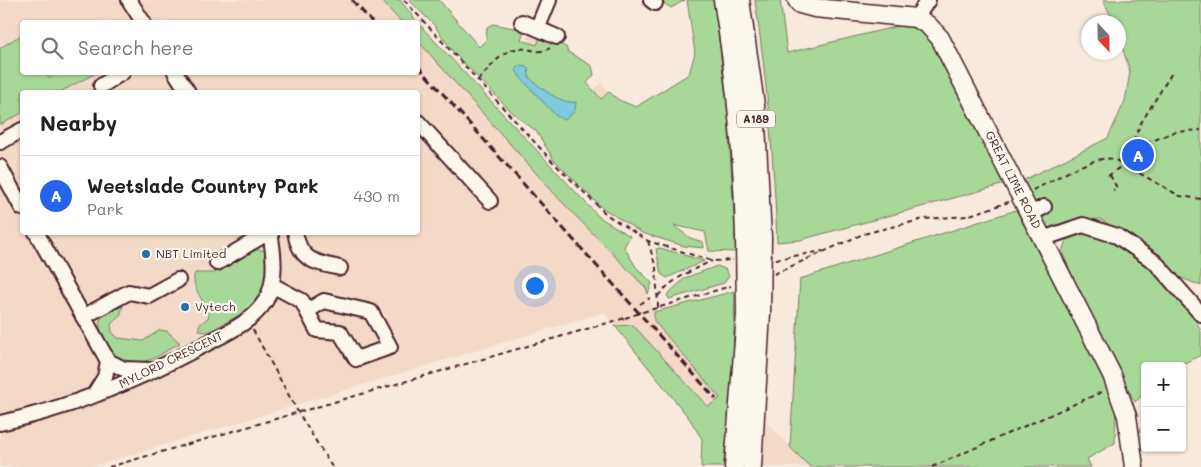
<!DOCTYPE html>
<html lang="en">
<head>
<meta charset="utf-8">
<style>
	:root { --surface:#fff; --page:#f2f2f2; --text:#202124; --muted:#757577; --line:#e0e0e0; --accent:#2563eb }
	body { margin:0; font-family:Mali,sans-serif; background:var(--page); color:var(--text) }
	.controls { position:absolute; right:15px; bottom:15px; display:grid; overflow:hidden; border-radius:5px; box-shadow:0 1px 4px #0004 }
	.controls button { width:45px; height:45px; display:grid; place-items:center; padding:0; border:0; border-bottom:1px solid var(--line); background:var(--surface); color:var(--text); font:25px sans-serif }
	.compass { position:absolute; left:1081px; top:15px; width:45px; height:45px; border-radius:50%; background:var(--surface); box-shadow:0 1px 4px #0004; rotate:158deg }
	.you { position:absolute; left:534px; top:285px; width:18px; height:18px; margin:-12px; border:4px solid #fff; border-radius:50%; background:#1a73e8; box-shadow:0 0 0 8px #1a73e833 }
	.badge { display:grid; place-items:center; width:32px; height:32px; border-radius:50%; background:var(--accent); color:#fff; font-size:16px; font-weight:700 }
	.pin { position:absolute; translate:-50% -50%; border:2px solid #fff; box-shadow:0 1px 5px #0006 }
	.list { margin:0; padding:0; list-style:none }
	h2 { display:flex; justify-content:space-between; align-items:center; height:65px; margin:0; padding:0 20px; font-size:21px }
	h2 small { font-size:16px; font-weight:400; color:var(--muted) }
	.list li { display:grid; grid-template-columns:32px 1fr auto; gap:15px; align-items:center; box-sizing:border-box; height:80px; padding:0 20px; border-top:1px solid var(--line) }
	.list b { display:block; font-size:19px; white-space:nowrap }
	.list p { margin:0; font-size:16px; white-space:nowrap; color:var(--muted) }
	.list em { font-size:16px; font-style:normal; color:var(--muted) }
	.icon { flex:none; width:28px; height:28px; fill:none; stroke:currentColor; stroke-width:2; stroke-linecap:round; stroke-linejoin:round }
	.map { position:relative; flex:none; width:1201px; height:467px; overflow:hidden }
	.search { position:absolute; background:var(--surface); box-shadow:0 1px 4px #0004; left:20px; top:20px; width:400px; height:55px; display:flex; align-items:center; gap:12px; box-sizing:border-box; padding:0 18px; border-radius:5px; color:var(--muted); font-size:19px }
	.panel { position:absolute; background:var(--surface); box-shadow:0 1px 4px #0004; left:20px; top:90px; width:400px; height:145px; border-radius:5px }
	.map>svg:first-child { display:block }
</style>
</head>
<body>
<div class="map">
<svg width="1201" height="467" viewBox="0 0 1201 467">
	<rect width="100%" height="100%" fill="#f7e9dc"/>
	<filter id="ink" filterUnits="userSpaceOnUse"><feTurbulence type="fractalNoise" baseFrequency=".02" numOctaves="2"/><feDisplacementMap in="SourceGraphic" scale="10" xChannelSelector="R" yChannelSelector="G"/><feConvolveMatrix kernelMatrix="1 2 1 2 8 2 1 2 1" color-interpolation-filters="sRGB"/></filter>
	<g filter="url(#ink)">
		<!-- built -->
		<path fill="#f2d9c8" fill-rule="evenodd" d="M0 0H381L401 22H22V72H418V41L561 201 646 288 652 306 810 467H727L702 439 689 418 604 312 90 467H0ZM22 92H418V232H22Z
			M530 31 541 35 538 45 526 42Z
			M601 83 609 92 601 99 593 90Z"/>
		<!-- green -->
		<path fill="#a8d898" stroke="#797c62" d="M381 0H400L417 22H401Z
			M409 0H439L479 47 486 40 487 27 493 24 524 30 521 40 537 45 541 35 566 47 568 52 592 66 594 75 587 83 601 99 609 92 619 100 636 107 689 74 695 53 687 0H714L728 114 736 252 709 251 705 232 673 225 690 238 703 242 704 248 684 246 642 233 601 207 554 160 536 131 515 115 454 53 434 25Z
			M659 0H685L671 8Z
			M755 0H780L787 53 907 24 923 30 932 40 1005 184 800 240 777 242C774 161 767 81 755 0Z
			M1103 0H1201V286L1179 277 1154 253 1100 219 1078 221 1059 228 1048 229 1024 180 1108 138 1125 101 1130 72 1119 37 1118 22H1114Z
			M418 23 599 217 630 236 624 247 636 267 652 283 648 294 646 288 561 201 418 41Z
			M21 35 22 72 45 73 49 78 58 73H96L60 92H22V113L0 125V48Z
			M1016 210 1116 402 1115 443 1087 459 1091 467H810L790 447 800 279Z
			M1078 234C1094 234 1111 238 1126 247 1143 258 1197 313 1201 332 1201 340 1201 348 1201 355L1178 366H1145V393L1135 402 1091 319 1062 252 1066 240Z
			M660 248 704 261 667 278 661 274 656 249Z
			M254 250H266C270 296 259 305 221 325 214 329 207 335 199 330V325L209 317C207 303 189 286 195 273H214Z
			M717 266 725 269 729 276 724 283 669 299 667 295 685 278Z
			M735 291 732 399 723 467H701L702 439 689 418 615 326 633 325 708 407 720 398 654 321V312Z
			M123 306 120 316 111 324 112 332 118 338 143 341 160 330 167 331 180 343C169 348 157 359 145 361 138 363 125 361 119 357 110 352 97 330 100 320 103 313 116 309 123 306Z"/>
		<!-- water -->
		<path fill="#7ecbdd" stroke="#698696" d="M517 66 528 67 529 77C539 87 560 104 576 102L575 111 565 120 556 116 520 77 516 70Z"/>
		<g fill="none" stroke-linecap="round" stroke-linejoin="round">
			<!-- minor casing -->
			<g stroke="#4a1f2b" stroke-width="18">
				<path id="minor" d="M129 0 143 22
					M651 0 655 3
					M916 18 928 0
					M522 22 557 37
					M538 27 549 0
					M175 72 188 92
					M101 86 123 72
					M418 122 490 201
					M0 142 22 130
					M0 167 22 208
					M1030 214 1044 207
					M36 232 108 361 124 369 150 370
					M295 232C300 261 314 262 340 268
					M1042 239 1083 225 1117 236 1155 262 1201 314
					M217 263 269 232
					M272 285 302 301 307 311 324 301 371 312 390 347 356 359 340 332 317 330 307 311
					M83 317 129 292 149 296 178 280
					M93 396 105 377 108 361
					M0 423C72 408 138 380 202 346 224 334 252 323 266 300 277 280 274 254 270 232"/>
			</g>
			<!-- major casing -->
			<g stroke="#4a1f2b" stroke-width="21">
				<path id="major" d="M723 0C736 78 743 157 745 236
					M740 0 755 105 762 238
					M797 0 800 4 815 8 916 18 928 25 940 38 1112 375 1127 416 1134 467
					M734 467 746 315
					M752 467 761 313"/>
			</g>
			<!-- path -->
			<path stroke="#4a1f2b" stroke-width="2" stroke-dasharray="5 4" stroke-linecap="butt" d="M404 0 552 161 607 215 648 241 712 261 733 260
				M478 80C488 70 501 52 515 49 528 46 537 56 550 48
				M1130 150 1174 132 1201 130
				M1110 175 1117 188 1113 190
				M1108 176 1124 164 1141 123 1173 71
				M1033 190C1053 181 1094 154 1114 159L1180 196 1201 199
				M648 241 656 268 658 308
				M776 259 823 251
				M774 274 863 234 924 219 967 216 1009 202
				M658 296C672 279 692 270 712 261
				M640 304 650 298
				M643 312 731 286
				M253 330 298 412 332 467
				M109 467 625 318
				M932 467 1104 391"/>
			<!-- minor -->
			<use href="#minor" stroke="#fbf7ec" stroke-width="14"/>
			<!-- major -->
			<use href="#major" stroke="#fbf7ec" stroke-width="18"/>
			<!-- rail -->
			<path stroke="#4a1f2b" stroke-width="3" stroke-dasharray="8 4" stroke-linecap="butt" d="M352 0 372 22
				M418 66 716 399"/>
			<!-- major-bridge casing -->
			<g stroke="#4a1f2b" stroke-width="21" stroke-linecap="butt">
				<path id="major-bridge" d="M745 236 746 315
					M761 313 762 238"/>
			</g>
			<!-- path-bridge -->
			<path stroke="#4a1f2b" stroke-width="2" stroke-dasharray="5 4" stroke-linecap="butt" d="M625 318 643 312"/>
			<!-- major-bridge -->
			<use href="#major-bridge" stroke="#fbf7ec" stroke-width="18"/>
		</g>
	</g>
	<!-- markers -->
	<g fill="#1f6fb2" stroke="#fbf7ec" stroke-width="2">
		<circle cx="146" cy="254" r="5"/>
		<circle cx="185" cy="307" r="5"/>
	</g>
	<g text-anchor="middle" stroke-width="4.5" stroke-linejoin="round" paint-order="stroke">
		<!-- shield labels -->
		<rect fill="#fbf7ec" stroke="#7f6065" stroke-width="1" x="737" y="110.5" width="38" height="17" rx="4"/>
		<g font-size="11" font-weight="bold" fill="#4a1f2b">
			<text x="756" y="123">A189</text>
		</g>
		<!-- street labels -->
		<g font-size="12" fill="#4a1f2b" stroke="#fbf7ec">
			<text transform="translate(1013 180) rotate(63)" y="4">GREAT LIME ROAD</text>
			<text transform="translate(171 360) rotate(-26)" y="4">MYLORD CRESCENT</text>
		</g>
		<!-- poi labels -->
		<g font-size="12" fill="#4a1f2b" stroke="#fbf7ec" text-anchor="start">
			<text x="156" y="258">NBT Limited</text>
			<text x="195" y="311">Vytech</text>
		</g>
	</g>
</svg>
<div class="controls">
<button>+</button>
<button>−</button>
</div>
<svg class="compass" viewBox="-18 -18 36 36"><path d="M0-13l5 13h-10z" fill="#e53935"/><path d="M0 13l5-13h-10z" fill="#757577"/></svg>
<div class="you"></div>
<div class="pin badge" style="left:1138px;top:155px">A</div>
<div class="search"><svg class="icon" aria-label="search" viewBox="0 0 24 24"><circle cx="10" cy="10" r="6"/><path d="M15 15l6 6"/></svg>Search here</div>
<section class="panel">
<h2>Nearby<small></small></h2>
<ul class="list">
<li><span class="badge">A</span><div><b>Weetslade Country Park</b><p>Park</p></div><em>430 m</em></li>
</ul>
</section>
</div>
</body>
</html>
